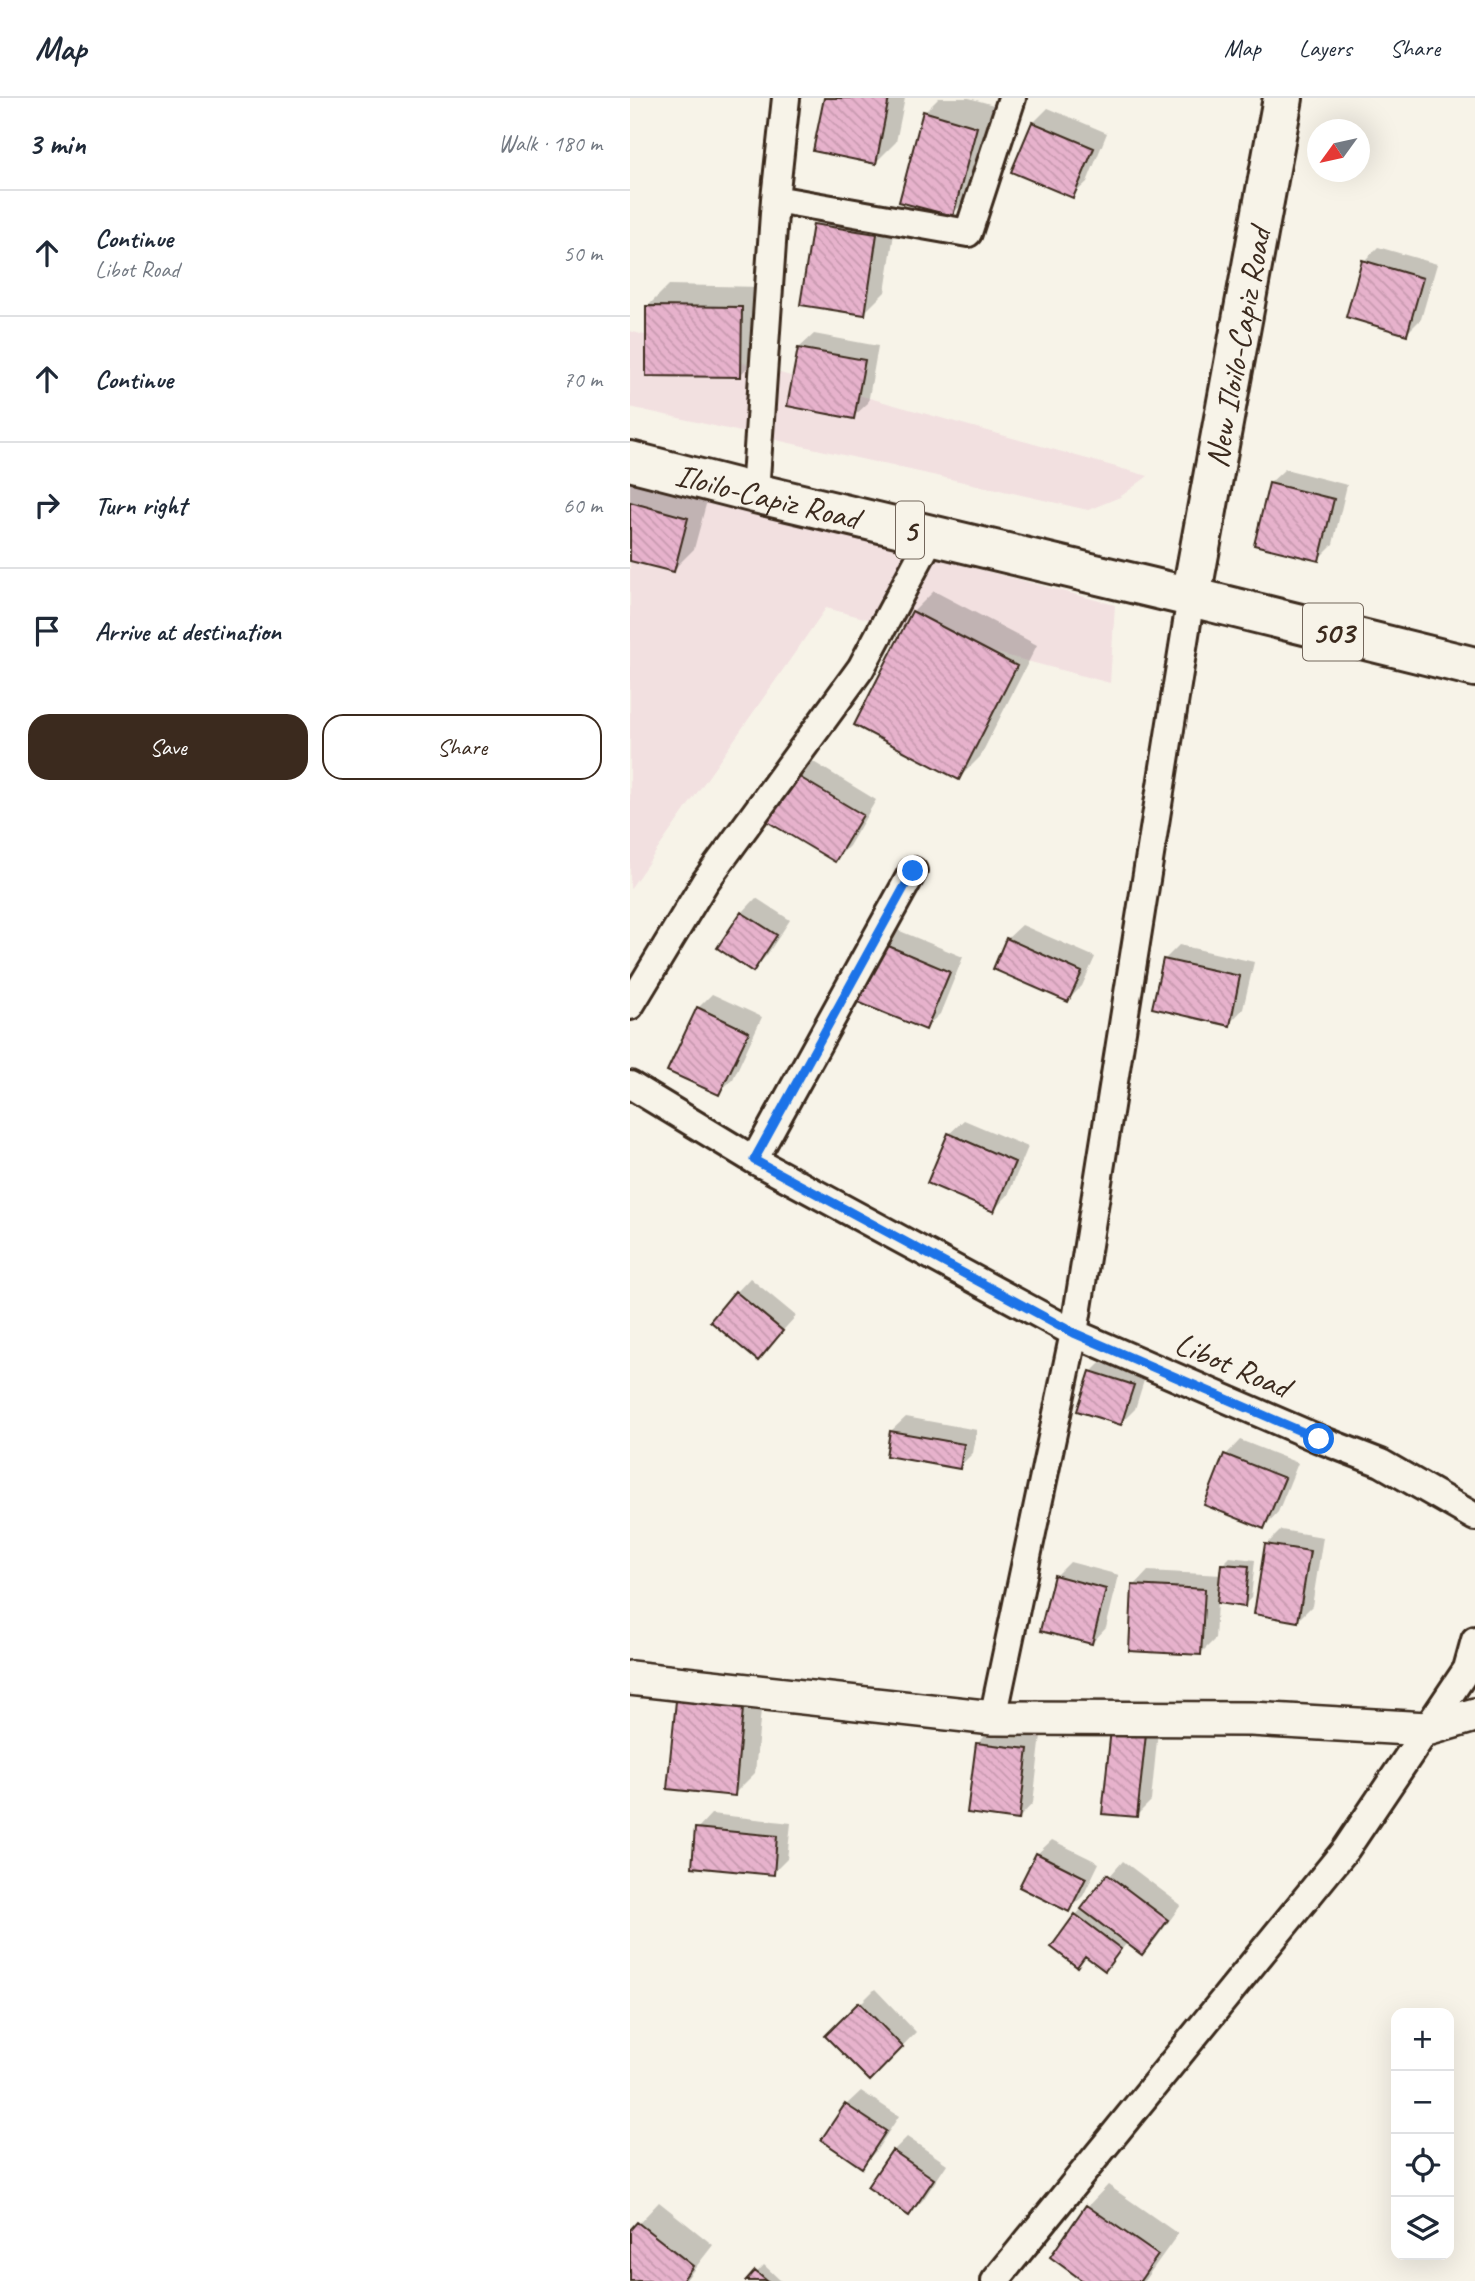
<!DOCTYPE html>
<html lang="en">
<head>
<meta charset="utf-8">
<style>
	:root { --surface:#fff; --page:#f6f6f7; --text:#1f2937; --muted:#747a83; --line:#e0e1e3; --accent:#3b2a1e }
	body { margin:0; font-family:Caveat,sans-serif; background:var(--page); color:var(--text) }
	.controls { position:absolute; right:21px; bottom:21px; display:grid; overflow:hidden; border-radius:14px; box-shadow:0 7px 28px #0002 }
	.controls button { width:63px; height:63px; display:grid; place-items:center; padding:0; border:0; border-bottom:2px solid var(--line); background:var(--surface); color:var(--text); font:35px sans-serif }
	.compass { position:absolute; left:677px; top:21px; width:63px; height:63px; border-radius:50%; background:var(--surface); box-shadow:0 7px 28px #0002; rotate:237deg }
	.stop { position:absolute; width:21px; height:21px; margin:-16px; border:5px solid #1a73e8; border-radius:50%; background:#fff }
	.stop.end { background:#1a73e8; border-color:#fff; box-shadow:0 2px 7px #0008 }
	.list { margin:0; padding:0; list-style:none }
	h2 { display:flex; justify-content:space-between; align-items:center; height:91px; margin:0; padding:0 28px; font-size:30px }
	h2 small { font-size:23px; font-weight:400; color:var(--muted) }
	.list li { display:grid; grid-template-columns:46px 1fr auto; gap:21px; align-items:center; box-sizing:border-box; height:126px; padding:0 28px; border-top:2px solid var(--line) }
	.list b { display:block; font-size:26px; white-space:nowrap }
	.list p { margin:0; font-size:23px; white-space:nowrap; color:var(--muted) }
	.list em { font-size:23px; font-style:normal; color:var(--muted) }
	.actions { display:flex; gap:14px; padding:21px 28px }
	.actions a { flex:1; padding:16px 0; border:2px solid var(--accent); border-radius:21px; text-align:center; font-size:24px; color:var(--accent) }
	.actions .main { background:var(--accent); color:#fff }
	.icon { flex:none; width:38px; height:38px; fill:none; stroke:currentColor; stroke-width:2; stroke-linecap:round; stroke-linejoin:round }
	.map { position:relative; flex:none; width:845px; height:2183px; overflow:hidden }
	header { display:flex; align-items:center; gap:42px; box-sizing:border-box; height:98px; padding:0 35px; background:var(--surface); border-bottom:2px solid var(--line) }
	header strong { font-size:33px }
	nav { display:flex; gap:38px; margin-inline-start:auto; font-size:24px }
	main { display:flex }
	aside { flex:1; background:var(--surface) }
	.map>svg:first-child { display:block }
</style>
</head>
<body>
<header>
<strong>Map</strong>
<nav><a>Map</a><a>Layers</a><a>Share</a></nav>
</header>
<main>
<aside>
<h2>3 min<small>Walk · 180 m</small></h2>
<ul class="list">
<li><svg class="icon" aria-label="ahead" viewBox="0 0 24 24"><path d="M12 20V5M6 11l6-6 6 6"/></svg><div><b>Continue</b><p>Libot Road</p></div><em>50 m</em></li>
<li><svg class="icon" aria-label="ahead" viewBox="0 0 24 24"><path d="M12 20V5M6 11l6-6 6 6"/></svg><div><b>Continue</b></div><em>70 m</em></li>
<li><svg class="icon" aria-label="right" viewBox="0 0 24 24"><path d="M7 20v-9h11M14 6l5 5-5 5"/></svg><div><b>Turn right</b></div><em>60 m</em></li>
<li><svg class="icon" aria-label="arrive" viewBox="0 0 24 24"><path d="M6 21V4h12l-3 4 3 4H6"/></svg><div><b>Arrive at destination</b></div></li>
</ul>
<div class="actions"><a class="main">Save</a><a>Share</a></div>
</aside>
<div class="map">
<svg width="845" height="2183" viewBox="0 0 845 2183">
	<defs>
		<pattern id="building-back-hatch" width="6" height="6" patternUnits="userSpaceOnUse" patternTransform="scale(1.75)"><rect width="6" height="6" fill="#e7b2cc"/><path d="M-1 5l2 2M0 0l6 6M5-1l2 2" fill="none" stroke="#c799af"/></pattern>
	</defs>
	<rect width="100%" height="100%" fill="#f7f3e8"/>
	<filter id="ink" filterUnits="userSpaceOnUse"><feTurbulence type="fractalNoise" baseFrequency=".0143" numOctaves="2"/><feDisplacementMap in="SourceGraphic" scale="14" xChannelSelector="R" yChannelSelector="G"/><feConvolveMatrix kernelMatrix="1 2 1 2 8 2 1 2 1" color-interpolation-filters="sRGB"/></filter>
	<g filter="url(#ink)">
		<!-- built -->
		<path fill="#f2e0e0" d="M0 233 518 378 490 399 458 412 0 309Z
			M0 379 485 507 480 585 196 510 0 791Z"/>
		<!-- shadow -->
		<path fill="#0003" d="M196 0H275L266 44 246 64Z
			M309 0H339L367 8 343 96 322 116 295 14Z
			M418 10 477 35 457 84 442 98 403 25Z
			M205 106 267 116 255 194 234 215 185 127Z
			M748 149 807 166 791 221 777 235 734 163Z
			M39 187 132 189 131 256 110 277 18 208Z
			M184 236 248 248 238 305 223 319 169 250Z
			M655 371 717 387 703 446 688 461 640 385Z
			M0 378 78 399 64 451 43 472 0 461Z
			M304 493 407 547 350 659 329 680 283 514Z
			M177 660 246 702 219 748 205 762 136 720Z
			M126 800 160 822 137 857 123 872 112 815Z
			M392 827 465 859 452 888 438 902 377 841Z
			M265 831 333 859 310 916 295 930 250 845Z
			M549 847 624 864 613 911 599 926 534 862Z
			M82 896 132 919 103 981 88 995 68 910Z
			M334 1022 398 1049 378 1097 364 1112 319 1036Z
			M120 1180 166 1218 128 1260 106 1195Z
			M476 1259 517 1273 505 1311 491 1325 461 1274Z
			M276 1319 347 1332 343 1355 329 1369 261 1333Z
			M610 1342 668 1365 648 1414 634 1429 577 1406 596 1357Z
			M651 1432 693 1439 682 1508 668 1522 637 1446Z
			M600 1459 625 1462 621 1500 614 1507 587 1504 585 1541 571 1555 504 1488 518 1473 592 1477 593 1466Z
			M440 1464 489 1477 476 1530 462 1545 426 1478Z
			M69 1573 134 1580 125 1675 104 1696Z
			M529 1622 521 1703 506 1718 483 1632Z
			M362 1631 411 1637 403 1705 389 1720 347 1646Z
			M81 1716 161 1725 157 1761 143 1775 67 1731Z
			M422 1742 469 1765 453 1798 438 1812 407 1756Z
			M493 1763 551 1807 526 1841 512 1855 498 1844 475 1870 457 1857 447 1867 446 1817Z
			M245 1891 286 1934 240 1981 198 1938Z
			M231 1993 269 2018 246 2053 232 2068 216 2007Z
			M277 2039 317 2066 293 2102 279 2116 263 2053Z
			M478 2087 548 2136 514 2183H456L422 2159 458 2108Z
			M29 2104 83 2147 55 2183H0V2135Z
			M134 2167 151 2183H119Z"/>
		<!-- building -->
		<path fill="url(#building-back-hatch)" stroke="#3b2a1e" stroke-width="2" d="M194 0H259L246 66 183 53Z
			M293 13 347 29 323 118 269 104Z
			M402 24 464 50 443 100 381 74Z
			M183 126 247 136 235 217 170 207Z
			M732 162 793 180 777 237 716 219Z
			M16 208 112 209 111 279 16 278Z
			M168 250 235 262 224 321 157 308Z
			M639 385 704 401 689 463 624 447Z
			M0 404 58 420 44 474 0 463Z
			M282 513 387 568 329 682 224 627Z
			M161 674 233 717 205 764 133 721Z
			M111 814 147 837 123 874 87 850Z
			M376 840 452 874 438 904 363 871Z
			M249 844 320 874 296 932 225 903Z
			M533 861 610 878 600 928 522 910Z
			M67 909 119 934 89 997 37 973Z
			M318 1035 385 1064 364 1114 297 1085Z
			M105 1193 153 1233 128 1263 80 1223Z
			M460 1273 504 1287 491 1327 447 1313Z
			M260 1333 334 1346 330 1371 256 1358Z
			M594 1356 655 1380 634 1431 574 1407Z
			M635 1446 680 1453 668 1524 624 1516Z
			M591 1466 619 1468 615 1509 587 1505Z
			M424 1477 476 1491 462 1546 410 1533Z
			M502 1487 575 1491 571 1557 499 1553Z
			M47 1593 114 1600 105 1698 37 1691Z
			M481 1631 516 1636 507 1719 472 1716Z
			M346 1645 398 1651 389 1722 337 1715Z
			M65 1730 147 1738 144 1777 62 1769Z
			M406 1755 456 1780 439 1814 389 1789Z
			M477 1776 538 1822 512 1857 451 1811Z
			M445 1816 491 1851 475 1873 455 1858 447 1869 421 1849Z
			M229 1904 273 1949 240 1983 195 1938Z
			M215 2006 256 2033 232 2070 191 2042Z
			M262 2052 304 2081 279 2118 237 2089Z
			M456 2107 528 2157 510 2183H453L420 2159Z
			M7 2124 63 2168 52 2183H0V2132Z
			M125 2173 137 2183H116Z"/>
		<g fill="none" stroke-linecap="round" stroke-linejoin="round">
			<!-- minor casing -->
			<g stroke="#3b2a1e" stroke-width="32">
				<path id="minor" d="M145 101 338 135 382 0
					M125 395 145 101 156 0
					M0 908 75 784 231 570 302 437
					M0 987 124 1062 444 1235 689 1341 751 1365 845 1419
					M124 1062 283 773
					M363 1620 444 1235 561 499
					M365 2183 716 1751 837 1571 845 1542"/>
			</g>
			<!-- tertiary casing -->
			<g stroke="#3b2a1e" stroke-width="38">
				<path id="tertiary" d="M0 1580 363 1620 621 1621 797 1631 845 1617"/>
			</g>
			<!-- primary casing -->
			<g stroke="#3b2a1e" stroke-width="44">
				<path id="primary" d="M561 499 845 569"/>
			</g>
			<!-- trunk casing -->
			<g stroke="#3b2a1e" stroke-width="44">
				<g id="trunk">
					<path id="s1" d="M0 363 125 395 561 499 653 0"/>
				</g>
			</g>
			<!-- minor -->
			<use href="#minor" stroke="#f7f3e8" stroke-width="26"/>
			<!-- tertiary -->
			<use href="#tertiary" stroke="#f7f3e8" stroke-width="33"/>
			<!-- primary -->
			<use href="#primary" stroke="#f7f3e8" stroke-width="38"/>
			<!-- trunk -->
			<use href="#trunk" stroke="#f7f3e8" stroke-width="38"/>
		</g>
	</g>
	<g fill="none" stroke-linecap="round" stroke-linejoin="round" filter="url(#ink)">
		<!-- route -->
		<path stroke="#1a73e8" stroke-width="9" d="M283 773 124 1062 444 1235 689 1341"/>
	</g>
	<g text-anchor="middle" stroke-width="7" stroke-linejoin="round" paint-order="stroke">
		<!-- shield labels -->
		<g fill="#f7f3e8" stroke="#73665b" stroke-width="2">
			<rect x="266" y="403.5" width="28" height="57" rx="5"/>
			<rect x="673" y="505.5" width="60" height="57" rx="5"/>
		</g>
		<g font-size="32" font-weight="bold" fill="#3b2a1e">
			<text x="280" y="443">5</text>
			<text x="703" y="545">503</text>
		</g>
		<!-- street labels -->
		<g font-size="33" fill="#3b2a1e" stroke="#f7f3e8">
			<text dy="12" stroke="none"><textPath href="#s1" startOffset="831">New Iloilo-Capiz Road</textPath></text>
			<text dy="12" stroke="none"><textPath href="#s1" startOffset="142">Iloilo-Capiz Road</textPath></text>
			<text transform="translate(603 1266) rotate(23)" y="12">Libot Road</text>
		</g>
	</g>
</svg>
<div class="controls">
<button>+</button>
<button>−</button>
<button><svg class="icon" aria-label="locate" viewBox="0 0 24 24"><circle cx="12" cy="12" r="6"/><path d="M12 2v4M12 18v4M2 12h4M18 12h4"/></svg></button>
<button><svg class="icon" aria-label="layers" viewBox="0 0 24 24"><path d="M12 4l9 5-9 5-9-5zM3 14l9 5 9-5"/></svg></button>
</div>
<svg class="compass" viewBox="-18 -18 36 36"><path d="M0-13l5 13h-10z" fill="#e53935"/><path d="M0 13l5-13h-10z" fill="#747a83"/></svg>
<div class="stop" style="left:689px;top:1341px"></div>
<div class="stop end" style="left:283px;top:773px"></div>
</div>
</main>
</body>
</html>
